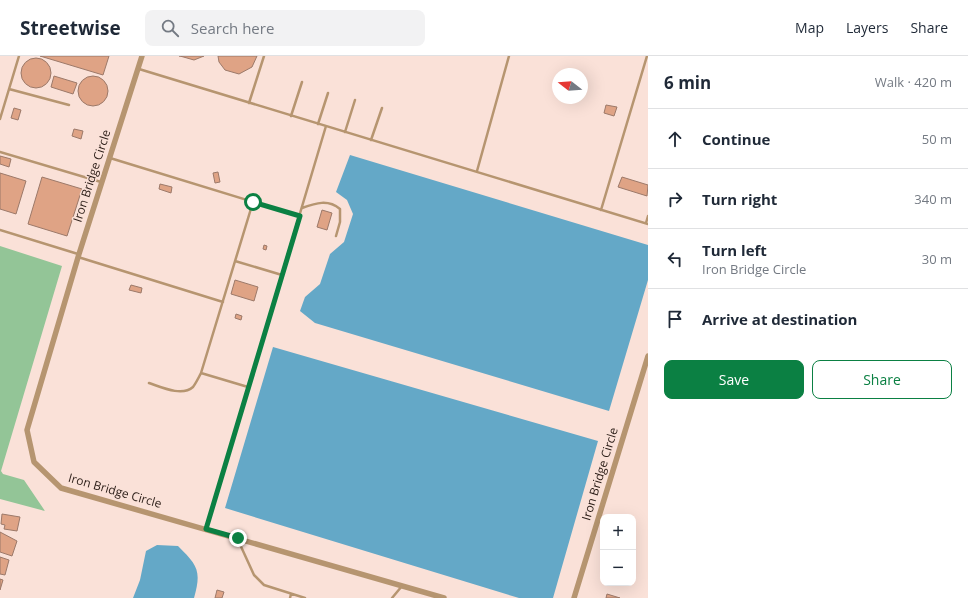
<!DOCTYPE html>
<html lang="en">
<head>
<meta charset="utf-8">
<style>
	:root { --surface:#fff; --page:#f2f2f3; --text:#1f2937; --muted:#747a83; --line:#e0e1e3; --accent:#0b8043 }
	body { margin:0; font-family:"Open Sans",sans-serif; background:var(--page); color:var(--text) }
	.controls { position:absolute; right:12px; bottom:12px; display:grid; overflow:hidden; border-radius:8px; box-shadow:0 4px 16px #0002 }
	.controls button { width:36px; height:36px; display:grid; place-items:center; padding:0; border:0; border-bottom:1px solid var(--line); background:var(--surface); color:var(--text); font:20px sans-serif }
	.compass { position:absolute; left:552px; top:12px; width:36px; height:36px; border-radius:50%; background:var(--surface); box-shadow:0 4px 16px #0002; rotate:287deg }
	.stop { position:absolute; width:12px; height:12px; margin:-9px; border:3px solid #0b8043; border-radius:50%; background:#fff }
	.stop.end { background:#0b8043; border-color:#fff; box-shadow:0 1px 4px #0008 }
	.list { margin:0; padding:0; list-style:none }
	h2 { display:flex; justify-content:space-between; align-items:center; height:52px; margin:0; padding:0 16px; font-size:17px }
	h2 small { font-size:13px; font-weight:400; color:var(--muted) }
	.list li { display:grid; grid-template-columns:26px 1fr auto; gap:12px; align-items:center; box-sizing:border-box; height:60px; padding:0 16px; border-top:1px solid var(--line) }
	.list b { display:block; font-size:15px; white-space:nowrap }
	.list p { margin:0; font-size:13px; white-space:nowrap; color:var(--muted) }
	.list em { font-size:13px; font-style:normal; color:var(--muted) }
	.actions { display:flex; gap:8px; padding:12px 16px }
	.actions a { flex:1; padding:9px 0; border:1px solid var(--accent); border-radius:8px; text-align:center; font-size:14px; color:var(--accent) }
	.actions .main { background:var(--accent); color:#fff }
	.icon { flex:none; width:22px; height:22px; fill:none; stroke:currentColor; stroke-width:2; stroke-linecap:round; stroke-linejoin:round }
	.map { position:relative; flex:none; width:648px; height:542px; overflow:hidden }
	header { display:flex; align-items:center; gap:24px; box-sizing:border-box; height:56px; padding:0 20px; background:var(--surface); border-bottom:1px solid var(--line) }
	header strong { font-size:19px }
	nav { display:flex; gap:22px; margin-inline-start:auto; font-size:14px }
	.search { width:280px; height:36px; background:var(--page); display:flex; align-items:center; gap:10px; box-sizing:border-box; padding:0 14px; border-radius:8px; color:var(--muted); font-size:15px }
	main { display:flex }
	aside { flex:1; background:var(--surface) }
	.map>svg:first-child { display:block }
</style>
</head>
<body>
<header>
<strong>Streetwise</strong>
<div class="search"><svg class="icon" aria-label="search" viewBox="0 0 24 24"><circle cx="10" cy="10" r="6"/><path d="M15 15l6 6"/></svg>Search here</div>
<nav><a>Map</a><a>Layers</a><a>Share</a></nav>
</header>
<main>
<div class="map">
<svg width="648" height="542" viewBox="0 0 648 542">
	<rect width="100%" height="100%" fill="#fae1d8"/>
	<!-- forest -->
	<path fill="#93c597" d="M0 190 62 210 1 415 3 418 24 424 45 455 0 443Z"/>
	<!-- water -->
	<path fill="#64a8c7" d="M350 99 648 189V224L609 355 315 267 300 255 305 241 320 228 330 198 344 186 353 158 347 144 336 136Z
		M273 291 598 385 553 542H519L225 452Z
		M157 489 178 490C197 509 202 514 194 542H133L140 524 146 495Z"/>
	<!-- building -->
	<path fill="#dfa385" stroke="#9c7969" d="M40 0H109L103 19Z
		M180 0H179H204L194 4Z
		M218 0H257L252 11 239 18 225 14 219 6Z
		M21 17a15 15 0 1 1 30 0a15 15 0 1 1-30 0Z
		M54 20 77 27 73 38 51 31Z
		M78 35a15 15 0 1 1 30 0a15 15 0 1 1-30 0Z
		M606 49 617 51 614 60 604 57Z
		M14 52 21 54 18 64 11 62Z
		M74 73 83 75 81 83 72 80Z
		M0 100 11 103 9 111 0 108Z
		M218 116 220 126 215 127 213 117Z
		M0 117 26 125 16 158 0 153Z
		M42 121 82 133 67 180 28 168Z
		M622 121 648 129 647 140 618 131Z
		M160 128 172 131 171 137 159 133Z
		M322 154 332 157 327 174 317 171Z
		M264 189 267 190 266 194 263 193Z
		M235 224 258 231 254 245 231 238Z
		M131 229 142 232 141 237 129 234Z
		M236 258 242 260 241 264 235 262Z
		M2 458 20 461 17 475 4 473 5 469 1 468Z
		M0 476 17 485 12 500 0 496Z
		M0 501 9 504 5 519 0 518Z
		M0 523 3 524 0 534Z
		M217 534 224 536 222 542H215Z
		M607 538 620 542H606Z"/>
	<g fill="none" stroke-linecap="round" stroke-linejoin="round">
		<!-- service -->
		<path stroke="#b69570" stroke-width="2.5" d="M139 13 648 168
			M9 33 69 49
			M249 47 264 0
			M291 60 302 26
			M0 63 19 0
			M318 68 328 37
			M345 76 355 44
			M371 84 382 52
			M0 96 101 126
			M110 102 299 160
			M477 115 509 0
			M302 152C316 147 328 143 340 153V166L336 180
			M601 154 647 0
			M646 167 648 160
			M0 174 78 198
			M78 201 223 246
			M235 205 282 219
			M201 317 248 331
			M149 327C161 331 182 341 193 331 196 327 199 321 201 317L253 146
			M206 473 326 70
			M238 484 254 519 264 529 305 542
			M290 542 291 538
			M392 542 402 530"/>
		<!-- minor -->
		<path stroke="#b69570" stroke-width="5.5" d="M142 0 79 198 27 374 34 406 61 432 444 542
			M574 542 648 300"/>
	</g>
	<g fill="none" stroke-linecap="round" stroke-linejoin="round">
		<!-- route -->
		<path stroke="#0b8043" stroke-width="5" d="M238 482 206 473 300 160 253 146"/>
	</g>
	<g text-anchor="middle" stroke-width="3" stroke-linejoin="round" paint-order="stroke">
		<!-- street labels -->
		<g font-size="12" fill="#2b1d17" stroke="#fae1d8">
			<text transform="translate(92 120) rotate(-72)" y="4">Iron Bridge Circle</text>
			<text transform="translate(600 418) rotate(-73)" y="4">Iron Bridge Circle</text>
			<text transform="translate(115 435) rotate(16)" y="4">Iron Bridge Circle</text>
		</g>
	</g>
</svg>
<div class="controls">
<button>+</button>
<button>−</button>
</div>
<svg class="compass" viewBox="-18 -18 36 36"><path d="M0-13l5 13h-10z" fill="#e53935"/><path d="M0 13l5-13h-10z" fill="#747a83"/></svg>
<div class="stop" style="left:253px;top:146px"></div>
<div class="stop end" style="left:238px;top:482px"></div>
</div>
<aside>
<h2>6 min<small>Walk · 420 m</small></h2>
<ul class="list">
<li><svg class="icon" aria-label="ahead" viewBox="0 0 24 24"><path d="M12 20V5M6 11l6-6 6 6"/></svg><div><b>Continue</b></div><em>50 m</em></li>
<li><svg class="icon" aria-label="right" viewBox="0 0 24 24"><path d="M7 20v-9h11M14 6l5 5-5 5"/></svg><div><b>Turn right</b></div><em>340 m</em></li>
<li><svg class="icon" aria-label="left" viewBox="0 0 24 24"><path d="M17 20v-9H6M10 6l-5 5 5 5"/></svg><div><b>Turn left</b><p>Iron Bridge Circle</p></div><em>30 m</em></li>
<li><svg class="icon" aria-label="arrive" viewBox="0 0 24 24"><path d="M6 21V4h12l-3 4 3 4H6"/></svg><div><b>Arrive at destination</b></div></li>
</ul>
<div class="actions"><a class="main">Save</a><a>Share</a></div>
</aside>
</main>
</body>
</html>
